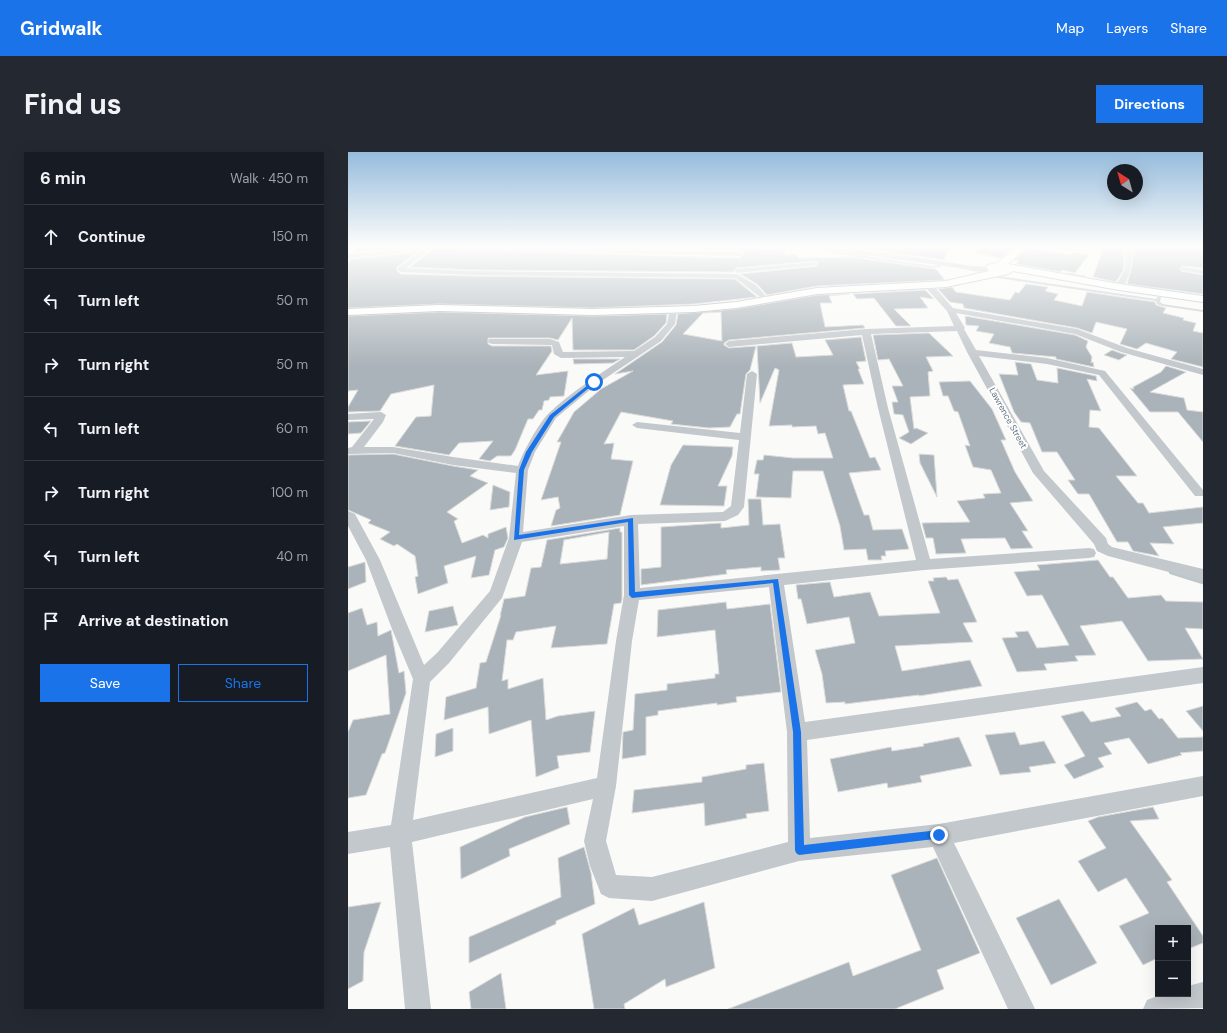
<!DOCTYPE html>
<html lang="en">
<head>
<meta charset="utf-8">
<style>
	:root { --surface:#171b24; --page:#242831; --text:#f1f3f6; --muted:#9ea1a6; --line:#363941; --accent:#1a73e8 }
	body { margin:0; font-family:"DM Sans",sans-serif; background:var(--page); color:var(--text) }
	.controls { position:absolute; right:12px; bottom:12px; display:grid; overflow:hidden; border-radius:0px; box-shadow:0 4px 16px #0002 }
	.controls button { width:36px; height:36px; display:grid; place-items:center; padding:0; border:0; border-bottom:1px solid var(--line); background:var(--surface); color:var(--text); font:20px sans-serif }
	.compass { position:absolute; left:759px; top:12px; width:36px; height:36px; border-radius:50%; background:var(--surface); box-shadow:0 4px 16px #0002; rotate:323deg }
	.stop { position:absolute; width:12px; height:12px; margin:-9px; border:3px solid #1a73e8; border-radius:50%; background:#fff }
	.stop.end { background:#1a73e8; border-color:#fff; box-shadow:0 1px 4px #0008 }
	.list { margin:0; padding:0; list-style:none }
	h2 { display:flex; justify-content:space-between; align-items:center; height:52px; margin:0; padding:0 16px; font-size:17px }
	h2 small { font-size:13px; font-weight:400; color:var(--muted) }
	.list li { display:grid; grid-template-columns:26px 1fr auto; gap:12px; align-items:center; box-sizing:border-box; height:64px; padding:0 16px; border-top:1px solid var(--line) }
	.list b { display:block; font-size:15px; white-space:nowrap }
	.list em { font-size:13px; font-style:normal; color:var(--muted) }
	.actions { display:flex; gap:8px; padding:12px 16px }
	.actions a { flex:1; padding:9px 0; border:1px solid var(--accent); border-radius:0px; text-align:center; font-size:14px; color:var(--accent) }
	.actions .main { background:var(--accent); color:#fff }
	.icon { flex:none; width:22px; height:22px; fill:none; stroke:currentColor; stroke-width:2; stroke-linecap:round; stroke-linejoin:round }
	.map { position:relative; flex:none; width:855px; height:857px; overflow:hidden; border-radius:0px }
	header { display:flex; align-items:center; gap:24px; box-sizing:border-box; height:56px; padding:0 20px; background:var(--accent); color:#fff }
	header strong { font-size:19px }
	nav { display:flex; gap:22px; margin-inline-start:auto; font-size:14px }
	.intro { display:flex; align-items:center; justify-content:space-between; box-sizing:border-box; height:96px; padding:0 24px }
	h1 { margin:0; font-size:28px }
	.button { padding:10px 18px; border-radius:0px; background:var(--accent); color:#fff; font-size:14px; font-weight:700 }
	main { display:flex; gap:24px; padding:0 24px }
	aside { flex:1; background:var(--surface); border-radius:0px; box-shadow:0 4px 16px #0002 }
	.map>svg:first-child { display:block }
</style>
</head>
<body>
<header>
<strong>Gridwalk</strong>
<nav><a>Map</a><a>Layers</a><a>Share</a></nav>
</header>
<div class="intro"><h1>Find us</h1><a class="button">Directions</a></div>
<main>
<aside>
<h2>6 min<small>Walk · 450 m</small></h2>
<ul class="list">
<li><svg class="icon" aria-label="ahead" viewBox="0 0 24 24"><path d="M12 20V5M6 11l6-6 6 6"/></svg><div><b>Continue</b></div><em>150 m</em></li>
<li><svg class="icon" aria-label="left" viewBox="0 0 24 24"><path d="M17 20v-9H6M10 6l-5 5 5 5"/></svg><div><b>Turn left</b></div><em>50 m</em></li>
<li><svg class="icon" aria-label="right" viewBox="0 0 24 24"><path d="M7 20v-9h11M14 6l5 5-5 5"/></svg><div><b>Turn right</b></div><em>50 m</em></li>
<li><svg class="icon" aria-label="left" viewBox="0 0 24 24"><path d="M17 20v-9H6M10 6l-5 5 5 5"/></svg><div><b>Turn left</b></div><em>60 m</em></li>
<li><svg class="icon" aria-label="right" viewBox="0 0 24 24"><path d="M7 20v-9h11M14 6l5 5-5 5"/></svg><div><b>Turn right</b></div><em>100 m</em></li>
<li><svg class="icon" aria-label="left" viewBox="0 0 24 24"><path d="M17 20v-9H6M10 6l-5 5 5 5"/></svg><div><b>Turn left</b></div><em>40 m</em></li>
<li><svg class="icon" aria-label="arrive" viewBox="0 0 24 24"><path d="M6 21V4h12l-3 4 3 4H6"/></svg><div><b>Arrive at destination</b></div></li>
</ul>
<div class="actions"><a class="main">Save</a><a>Share</a></div>
</aside>
<div class="map">
<svg width="855" height="857" viewBox="0 0 855 857">
	<rect width="100%" height="100%" fill="#fafaf8"/>
	<g fill="none" stroke-linecap="round" stroke-linejoin="round">
		<!-- stream -->
		<path stroke="#bbc7cb" stroke-width="4.5" d="M823 420 855 430"/>
	</g>
	<!-- building -->
	<path fill="#aab3b9" stroke="#dcdcda" fill-rule="evenodd" d="M10 95H51L75 96 49 115V119L53 122 125 124 387 127 409 145 346 152 245 156 91 152 0 156V111L2 107 65 101 66 100V97L63 96 7 100Z
		M258 95H408L414 96V97L437 98V103L448 102 451 106 502 105 588 117 597 128 469 134 419 143 409 132 392 122 469 114 470 110 467 109 389 116 385 119V120L125 118 62 115 86 96 112 97 115 98 392 106 396 102 392 98Z
		M512 95H601L596 108 511 96Z
		M628 95H667L653 106 627 101Z
		M756 95H776V117L768 130 745 125Z
		M786 95H855V116L835 114 832 116 833 119 855 123V142L779 132 783 118Z
		M680 96 723 103 725 100 741 103 727 121 714 118 713 120 668 112 671 109 666 108Z
		M678 132 700 135 697 139 710 142 706 148 734 154 739 140 807 150 808 153 818 156 815 161 836 166 835 168 848 171 845 179 855 181V215L823 207 829 200 798 191 789 197 772 192 779 177 748 170 744 181 729 176 616 156 615 152 602 150 590 137 604 135 608 140 662 148 667 140 671 141Z
		M577 138 586 147 572 145 580 156 546 157 563 174H548L526 146 509 147 505 142Z
		M501 142 481 144 484 151H472L477 175 515 173 517 176 381 188 376 191V193L381 196 408 194 402 218 398 222 392 262H389L382 275 361 276 323 272 325 269 273 260 256 292 266 291 263 307 285 309 272 363 203 374 208 358 212 356 210 345 193 348 213 290H209L226 260 253 237 285 219 267 222 314 190 328 173 330 162 388 157 469 143ZM373 160 374 189 335 182 355 161Z
		M91 160 245 164 319 162 318 171 306 184 286 198H225L224 166 210 188 202 186H140V192L144 194H203L204 199 188 223 220 219 216 244 202 245 201 248 196 249 194 258H191L185 267H180L167 298 163 304H149L142 309 131 307 145 289 111 291 101 303 47 294 68 265 83 264 86 233 43 242 32 259 0 260V255L10 238 0 239V164Z
		M617 164 727 183 740 189 738 195 744 205 743 211 745 210 746 215 708 207V205L664 201 662 195 641 191 646 182 628 179 631 174 618 173Z
		M581 181 605 204 578 205 585 219 580 220 582 244 562 245 566 277 568 276 580 281 563 292 551 286 561 280 555 263 546 262 544 250H550L544 234H555L541 207 530 208 525 183Z
		M513 185 518 209 508 210 512 217H510L516 232 495 233 501 259H503L522 306 527 305 533 318 501 321 516 363H521L525 378 554 377 561 397 537 399 538 404H533L534 408H520L518 397 496 398 492 374 475 319H445L443 346 408 345 411 322H406L409 308H415L416 303 445 306H485L477 281 470 282 468 274 444 275V273L421 274 431 218 427 216 412 251 409 194 444 191 448 205 485 203 477 188Z
		M764 198 772 201 779 203 771 208 756 203Z
		M225 207H272L265 211 226 212Z
		M667 210 683 212 689 228 710 231 709 216 748 224 749 229 739 227 753 259 742 258 741 275 751 276 789 324H768L790 351H795L801 361 855 355V371L815 375 826 392 802 391 811 404 785 399 780 390H769L741 342H730L720 328H727L709 300H694L682 271 673 270 666 260 651 222 670 223Z
		M818 214 838 220 802 240 836 246 839 258 855 260V290L830 260H802L782 236 786 237 785 235 813 220Z
		M622 229 644 257 658 288H653L667 320 685 349 662 351 680 379H674L685 396 663 397 657 386 613 387 618 401 588 402 585 386H578L574 371 622 370 609 349 637 346 635 342 653 341 643 318 625 315 617 293 622 294 610 260 606 259 600 244H595L591 230Z
		M0 269V270L23 269 13 281 0 282Z
		M335 293 385 295 384 304 370 334H379L376 354 312 353 323 313Z
		M45 302 105 314 130 318 122 324 140 331 99 360 110 367 106 369 114 391 135 383 140 386V382L158 375 160 386 156 395 147 398 141 423 123 426 128 404 96 414 100 431 70 442 67 425 70 424 67 404 49 392 46 394 32 387 42 380 20 371 23 368 0 358V303Z
		M571 302 586 303 589 345 572 311Z
		M145 333 162 340 161 355 142 358Z
		M400 347H413L415 373 432 372 437 406H430L432 418 413 419V415L378 418 379 422 293 433V417L313 415V375L373 371V376L401 373Z
		M272 376V380H274V447L273 451 266 452 259 492 203 496 208 474 168 480 165 488H159L154 529 160 527V537L195 526 198 568 210 564 247 559 242 600 209 604 211 616 188 625 183 568 141 582 140 555 96 568 98 545 128 536 132 511 138 510 153 463 152 464 156 447 177 444 183 416 193 415 199 388ZM261 380 259 407 212 412 216 388Z
		M750 408 762 425H765L780 446 813 443 818 449 855 450V477L837 476 855 507 800 509 774 469 732 474 748 503 727 504 730 509 696 512 699 518 669 520 654 486 670 485 667 480 680 479 689 496 721 493 694 443 679 444 666 420 692 418 689 413Z
		M17 410 18 430 0 437V415Z
		M598 425 600 428 610 427 629 470 615 471 625 490 547 494 554 519 622 508 634 534 571 544V543L497 552V550L478 551 474 522 467 498 507 491 501 465 459 472 453 447H450L448 433 482 430 486 445 522 440 531 464 592 461 580 429H586L585 426Z
		M378 450 379 457 422 452 433 540 388 545 389 550 369 553V551L310 559V563L298 565V603L274 607 275 580 285 578 287 542 319 538V532L367 526V522H371L367 478 309 485 310 458Z
		M105 454 110 473 77 480 81 459Z
		M14 456 19 473 29 470 30 484 43 478 51 521 56 519 58 541 37 601 34 602 18 643 0 646V580L5 568 42 562 38 503 0 519V461Z
		M789 550 797 559 803 557 811 567 814 566 830 586 855 585V599L832 601 834 603 800 612 781 586 756 591 764 602 750 606 756 615 726 627 716 613 737 604 713 564 735 559 743 570 773 564 767 556Z
		M855 554V579L838 559Z
		M105 576V599L87 605 88 582Z
		M667 580 672 593 696 589 708 611 681 615 683 620 652 623 637 583Z
		M611 585 624 614 572 624 574 630 540 636 539 631 490 640 482 607 543 595 544 599 576 594 575 592Z
		M416 611 421 659 398 662 399 666 357 674 356 651 284 661 286 638 354 630V625L398 617V613Z
		M219 655 222 672 161 697 162 704 113 727 112 695 177 665Z
		M805 655 811 667 782 669 824 728 819 730 855 784V791L840 797V776H810V806L795 813 771 774 801 761 778 726 750 740 730 709 758 696 740 669 750 665Z
		M236 695 243 721 247 752 208 769V772L121 811V785L213 745 210 706Z
		M589 706 632 801 589 818 596 837 547 857H380L501 810 505 824 573 798 543 723Z
		M711 747 749 811 703 833 668 766Z
		M33 750 16 800 15 829 0 837V755Z
		M356 750 367 816 318 835 317 827 276 852 277 857H246L234 782 286 756 291 773Z
		M153 821 158 857H123L121 840Z"/>
	<g fill="none" stroke-linecap="round" stroke-linejoin="round">
		<!-- secondary casing -->
		<g stroke="#b3babf" stroke-width="2">
			<path id="secondary" d="M670 95H679L660 112 771 132 855 144V150L771 138 665 119 660 122 598 135 469 142 388 156 346 160 245 163 91 159 0 163V157L91 153 245 157 346 154 388 150 469 136 598 129 641 119 638 115 640 113 649 111Z"/>
		</g>
		<!-- lane -->
		<path fill="#c3c8cc" fill-rule="evenodd" d="M699 95H712L742 99 740 100Z
			M481 96 490 100 585 114 590 113 593 110 596 111 592 115 585 116 489 102 480 98Z
			M714 121H721L738 124 740 129 737 130 735 126 716 123 712 129H710Z
			M637 122 808 147 811 143 813 144 812 150 815 152 855 158V160L814 154 809 152 808 149 636 124Z"/>
		<!-- street -->
		<path fill="#c3c8cc" fill-rule="evenodd" d="M78 95H85L58 116 125 119 389 122 408 133 418 144 414 146C409 144 394 130 387 126L125 123 53 120 50 118V116Z
			M112 95H194L392 100 395 102 392 104 115 97Z
			M459 95C514 95 569 106 624 114 631 115 642 113 647 117 639 123 621 118 611 116 562 109 512 102 462 97Z
			M778 95H784C784 106 783 132 771 137L767 135 777 117Z
			M63 97 65 98V100L0 106V102Z
			M467 110 469 111V113L389 121 386 119 389 117Z
			M835 115 855 118V122L833 118V116Z
			M577 131H583L605 156 729 177 779 196 855 217V223L773 200 727 182 608 161 617 176 616 177 628 198 699 206 757 219 855 338V344H847L751 223 699 212 631 204 696 319 758 386 760 392 764 395 855 417V429L760 404 749 399 746 392 685 321 619 200 609 179 523 182 540 256 582 407 741 396 746 397 748 401 746 405 741 406 576 418 436 433 457 570 855 515V531L459 588 462 686 591 672 855 624V644L606 691 687 857H660L585 695 451 709 304 749 261 746 253 742 242 714 236 689 245 647 64 690 83 857H57L42 695 0 702V680L43 673 65 527 44 477 18 408 0 374V359L7 362 32 408 76 513 89 501 142 439 161 386 168 321 105 313 45 301 0 302V296L4 295 26 267 0 268V262L33 260 38 263 35 270 16 295H45L105 305 170 314C175 300 190 272 201 261 223 240 252 222 277 205L213 206 206 202 204 193H201L144 192 141 191 140 189 141 187H202L211 190 215 200 286 199 307 185 319 172 322 156H328L329 158 327 172 313 189 249 232 208 266 187 300 180 318 175 380 283 363 375 360 383 354 391 288 289 276 284 273 289 270 392 281 399 222 404 219 409 222 396 355 390 363 377 369 290 372 292 436 568 408 530 256 514 183 381 195 377 192 381 189 518 177 606 174 599 159 577 135ZM276 374V443L268 489 249 626 65 668 82 530 101 511 154 446 174 390ZM421 435 439 580 440 690 304 725 268 723 258 689 268 634 284 489 291 448Z
			M855 830V856L795 857 799 848 814 842H840V834Z"/>
		<!-- secondary -->
		<use href="#secondary" fill="#fff" fill-rule="evenodd"/>
	</g>
	<!-- sky -->
	<linearGradient id="sky" x2="0" y2="1"><stop stop-color="#96bcdc"/><stop offset="0.44" stop-color="#fdfdfc"/><stop offset="1" stop-color="#fdfdfc" stop-opacity="0"/></linearGradient>
	<rect width="855" height="215" fill="url(#sky)"/>
	<!-- route -->
	<path fill="#1a73e8" d="M245 229 248 230 206 265 184 300 176 318 171 383 285 366 287 440 430 427 453 580 456 693 591 678 595 680 596 683 595 686 451 703 448 701 447 698 445 580 425 431 284 446 281 443 280 370 166 388 171 318 178 300 202 263Z"/>
	<g text-anchor="middle" stroke-width="4" stroke-linejoin="round" paint-order="stroke">
		<!-- far-street labels -->
		<g font-size="9" fill="#657683" stroke="#fff">
			<text transform="translate(660 266) rotate(61)" y="3">Lawrence Street</text>
		</g>
	</g>
</svg>
<div class="controls">
<button>+</button>
<button>−</button>
</div>
<svg class="compass" viewBox="-18 -18 36 36"><path d="M0-13l5 13h-10z" fill="#e53935"/><path d="M0 13l5-13h-10z" fill="#9ea1a6"/></svg>
<div class="stop" style="left:246px;top:230px"></div>
<div class="stop end" style="left:591px;top:683px"></div>
</div>
</main>
</body>
</html>
